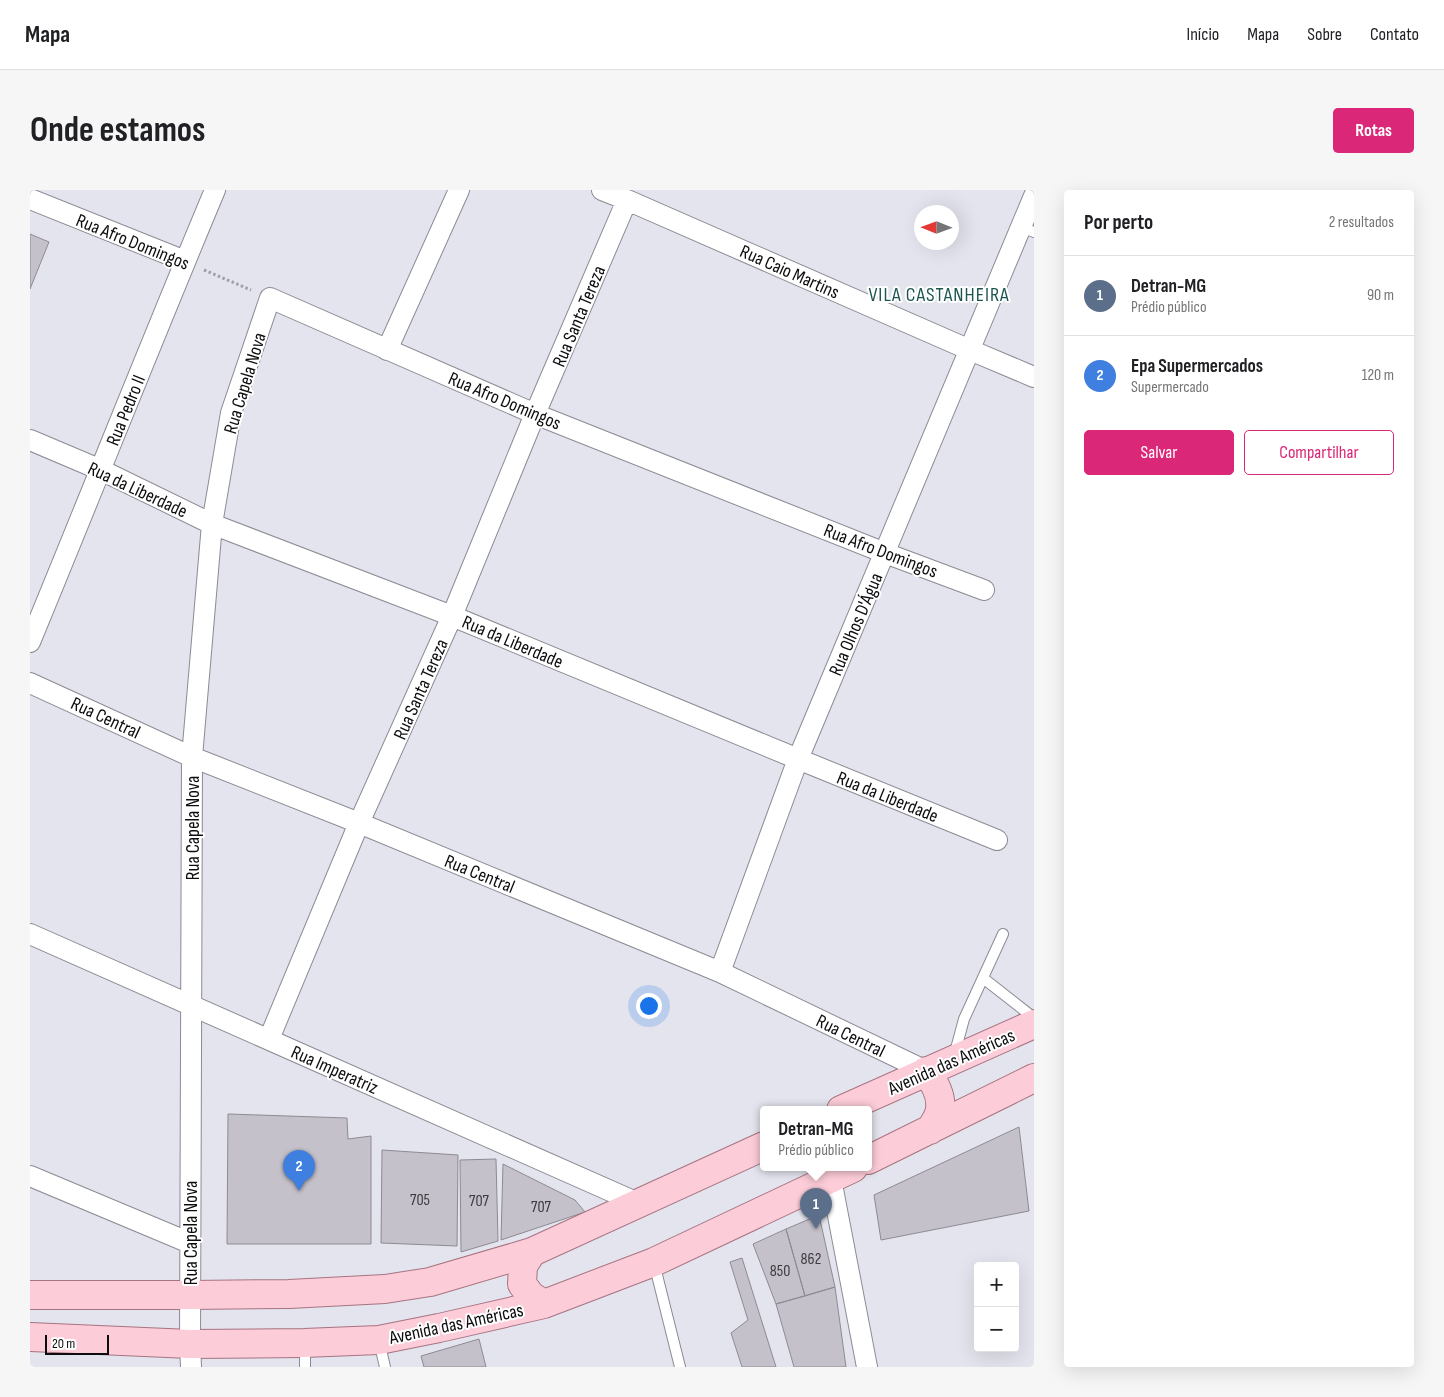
<!DOCTYPE html>
<html lang="pt">
<head>
<meta charset="utf-8">
<style>
	:root { --surface:#fff; --page:#f6f6f6; --text:#202124; --muted:#757577; --line:#e0e0e0; --accent:#db2777 }
	body { margin:0; font-family:"Sofia Sans Condensed",sans-serif; background:var(--page); color:var(--text) }
	.controls { position:absolute; right:15px; bottom:15px; display:grid; overflow:hidden; border-radius:5px; box-shadow:0 5px 20px #0002 }
	.controls button { width:45px; height:45px; display:grid; place-items:center; padding:0; border:0; border-bottom:1px solid var(--line); background:var(--surface); color:var(--text); font:25px sans-serif }
	.compass { position:absolute; left:884px; top:15px; width:45px; height:45px; border-radius:50%; background:var(--surface); box-shadow:0 5px 20px #0002; rotate:271deg }
	.scale { position:absolute; left:15px; bottom:12px; width:64px; box-sizing:border-box; padding-left:5px; border:2px solid #0d0d10; border-top:0; font-size:14px; line-height:18px; white-space:nowrap; color:#0d0d10; -webkit-text-stroke:4px #fff; paint-order:stroke }
	.you { position:absolute; left:618px; top:815px; width:18px; height:18px; margin:-12px; border:4px solid #fff; border-radius:50%; background:#1a73e8; box-shadow:0 0 0 8px #1a73e833 }
	.badge { display:grid; place-items:center; width:32px; height:32px; border-radius:50%; background:var(--accent); color:#fff; font-size:16px; font-weight:700 }
	.pin { position:absolute; translate:-50% -41px; filter:drop-shadow(0 1px 2px #0008) }
	.pin::after { content:''; position:absolute; top:26px; width:18px; height:15px; background:inherit; clip-path:polygon(0 0,100% 0,50% 100%) }
	.popup { position:absolute; left:730px; top:916px; width:112px; height:65px; box-sizing:border-box; display:grid; place-content:center; border-radius:5px; background:var(--surface); filter:drop-shadow(0 1px 4px #0005); font-size:16px; white-space:nowrap; color:var(--muted) }
	.popup b { font-size:19px; color:var(--text) }
	.popup::after { content:''; position:absolute; left:50%; top:100%; margin-left:-10px; border:10px solid transparent; border-top-color:var(--surface) }
	.list { margin:0; padding:0; list-style:none }
	h2 { display:flex; justify-content:space-between; align-items:center; height:65px; margin:0; padding:0 20px; font-size:21px }
	h2 small { font-size:16px; font-weight:400; color:var(--muted) }
	.list li { display:grid; grid-template-columns:32px 1fr auto; gap:15px; align-items:center; box-sizing:border-box; height:80px; padding:0 20px; border-top:1px solid var(--line) }
	.list b { display:block; font-size:19px; white-space:nowrap }
	.list p { margin:0; font-size:16px; white-space:nowrap; color:var(--muted) }
	.list em { font-size:16px; font-style:normal; color:var(--muted) }
	.actions { display:flex; gap:10px; padding:15px 20px }
	.actions a { flex:1; padding:11px 0; border:1px solid var(--accent); border-radius:5px; text-align:center; font-size:18px; color:var(--accent) }
	.actions .main { background:var(--accent); color:#fff }
	.map { position:relative; flex:none; width:1004px; height:1177px; overflow:hidden; border-radius:5px }
	header { display:flex; align-items:center; gap:30px; box-sizing:border-box; height:70px; padding:0 25px; background:var(--surface); border-bottom:1px solid var(--line) }
	header strong { font-size:24px }
	nav { display:flex; gap:28px; margin-inline-start:auto; font-size:18px }
	.intro { display:flex; align-items:center; justify-content:space-between; box-sizing:border-box; height:120px; padding:0 30px }
	h1 { margin:0; font-size:35px }
	.button { padding:12px 22px; border-radius:5px; background:var(--accent); color:#fff; font-size:18px; font-weight:700 }
	main { display:flex; gap:30px; padding:0 30px }
	aside { flex:1; background:var(--surface); border-radius:5px; box-shadow:0 5px 20px #0002 }
	.map>svg:first-child { display:block }
</style>
</head>
<body>
<header>
<strong>Mapa</strong>
<nav><a>Início</a><a>Mapa</a><a>Sobre</a><a>Contato</a></nav>
</header>
<div class="intro"><h1>Onde estamos</h1><a class="button">Rotas</a></div>
<main>
<div class="map">
<svg width="1004" height="1177" viewBox="0 0 1004 1177">
	<rect width="100%" height="100%" fill="#e4e4ee"/>
	<!-- building -->
	<path fill="#c5c1ca" stroke="#8e8a92" d="M0 44 19 52 0 99Z
		M198 924 317 928 318 949 341 946V1054H197Z
		M989 937 999 1021 851 1050 844 1005Z
		M352 960 428 965 427 1056 351 1053Z
		M466 969 468 1051 431 1062 430 970Z
		M473 974 545 1010 555 1022 471 1050Z
		M789 1025 805 1097 775 1106 756 1039Z
		M756 1039 775 1106 746 1114 723 1054Z
		M712 1068 746 1177H712L701 1143 718 1130 700 1072Z
		M805 1097 816 1177H764L746 1114Z
		M449 1149 456 1177H394L391 1166Z"/>
	<g fill="none" stroke-linecap="round" stroke-linejoin="round">
		<!-- service casing -->
		<g stroke="#8b8b94" stroke-width="12">
			<path id="service" d="M991 37 1004 42
				M953 788 1004 828
				M924 866 934 829 973 744
				M624 1073 650 1177
				M349 1151 355 1177
				M275 1154V1177"/>
		</g>
		<!-- minor casing -->
		<g stroke="#8b8b94" stroke-width="22">
			<path id="minor" d="M572 0 597 10 940 160 1004 187
				M0 9 155 71
				M357 160 429 0
				M0 250 71 280 182 334 422 426 768 569 967 650
				M0 452C62 302 122 150 185 0
				M0 493 162 567 329 633 690 782 896 881
				M0 744 610 1014
				M690 782 768 569 1004 6
				M239 849 329 633 422 426 505 224 597 10
				M0 986 160 1053
				M801 989 837 1177
				M161 1177 160 1154 162 567 182 334 201 223 240 108 505 224 855 363 954 400"/>
		</g>
		<!-- primary casing -->
		<g stroke="#a77381" stroke-width="30">
			<path id="primary" d="M896 881C905 893 915 910 908 926 906 931 903 935 900 940
				M811 920 1004 834
				M838 970 1004 888
				M502 1062 493 1076 492 1094 501 1106 514 1114
				M0 1105H160L259 1104 355 1099 400 1092 502 1062 734 956
				M0 1147 160 1154 274 1153 349 1150 409 1138 514 1114 624 1072 823 978"/>
		</g>
		<!-- path -->
		<path stroke="#9f9fa7" stroke-width="3" stroke-dasharray="2.5 2.5" stroke-linecap="butt" d="M174 80 221 100"/>
		<!-- service -->
		<use href="#service" stroke="#fff" stroke-width="10"/>
		<!-- minor -->
		<use href="#minor" stroke="#fff" stroke-width="20"/>
		<!-- primary -->
		<use href="#primary" stroke="#fcccd8" stroke-width="28"/>
	</g>
	<g text-anchor="middle" stroke-width="4" stroke-linejoin="round" paint-order="stroke">
		<!-- number labels -->
		<g font-size="16" fill="#3b3a3e">
			<text x="390" y="1015">705</text>
			<text x="449" y="1016">707</text>
			<text x="511" y="1022">707</text>
			<text x="781" y="1074">862</text>
			<text x="750" y="1086">850</text>
		</g>
		<!-- street labels -->
		<g font-size="19" fill="#0d0d10" stroke="#fff">
			<text transform="translate(103 51) rotate(22)" y="7">Rua Afro Domingos</text>
			<text transform="translate(760 81) rotate(24)" y="7">Rua Caio Martins</text>
			<text transform="translate(548 126) rotate(-67)" y="7">Rua Santa Tereza</text>
			<text transform="translate(214 193) rotate(-73)" y="7">Rua Capela Nova</text>
			<text transform="translate(475 210) rotate(23)" y="7">Rua Afro Domingos</text>
			<text transform="translate(95 220) rotate(-68)" y="7">Rua Pedro II</text>
			<text transform="translate(108 299) rotate(25)" y="7">Rua da Liberdade</text>
			<text transform="translate(851 360) rotate(21)" y="7">Rua Afro Domingos</text>
			<text transform="translate(825 434) rotate(-67)" y="7">Rua Olhos D'Água</text>
			<text transform="translate(483 451) rotate(23)" y="7">Rua da Liberdade</text>
			<text transform="translate(390 499) rotate(-66)" y="7">Rua Santa Tereza</text>
			<text transform="translate(76 527) rotate(25)" y="7">Rua Central</text>
			<text transform="translate(858 606) rotate(22)" y="7">Rua da Liberdade</text>
			<text transform="translate(162 638) rotate(-90)" y="7">Rua Capela Nova</text>
			<text transform="translate(450 683) rotate(22)" y="7">Rua Central</text>
			<text transform="translate(821 845) rotate(26)" y="7">Rua Central</text>
			<text transform="translate(921 871) rotate(-24)" y="7">Avenida das Américas</text>
			<text transform="translate(305 879) rotate(24)" y="7">Rua Imperatriz</text>
			<text transform="translate(160 1043) rotate(-90)" y="7">Rua Capela Nova</text>
			<text transform="translate(426 1133) rotate(-12)" y="7">Avenida das Américas</text>
		</g>
		<!-- neighbourhood labels -->
		<g font-size="20" letter-spacing="1" fill="#1d5650" stroke="#fff">
			<text x="909" y="111">VILA CASTANHEIRA</text>
		</g>
	</g>
</svg>
<div class="controls">
<button>+</button>
<button>−</button>
</div>
<svg class="compass" viewBox="-18 -18 36 36"><path d="M0-13l5 13h-10z" fill="#e53935"/><path d="M0 13l5-13h-10z" fill="#757577"/></svg>
<div class="scale">20 m</div>
<div class="you"></div>
<div class="pin badge" style="left:786px;top:1039px;background:#5c6f8a">1</div>
<div class="popup"><b>Detran-MG</b>Prédio público</div>
<div class="pin badge" style="left:269px;top:1001px;background:#3f7fe0">2</div>
</div>
<aside>
<h2>Por perto<small>2 resultados</small></h2>
<ul class="list">
<li><span class="badge" style="background:#5c6f8a">1</span><div><b>Detran-MG</b><p>Prédio público</p></div><em>90 m</em></li>
<li><span class="badge" style="background:#3f7fe0">2</span><div><b>Epa Supermercados</b><p>Supermercado</p></div><em>120 m</em></li>
</ul>
<div class="actions"><a class="main">Salvar</a><a>Compartilhar</a></div>
</aside>
</main>
</body>
</html>
